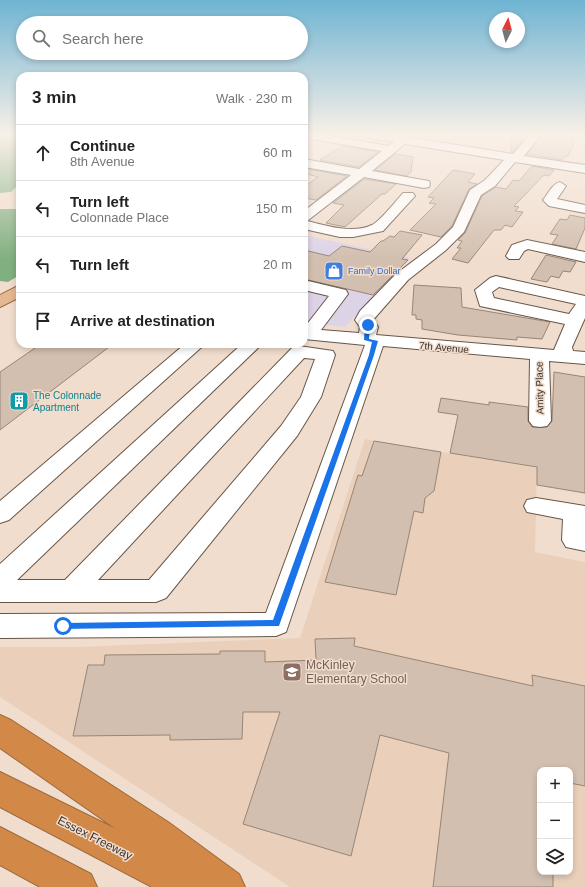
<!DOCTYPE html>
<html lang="en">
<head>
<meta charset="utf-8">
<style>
	:root { --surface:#fff; --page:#f2f2f2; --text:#222; --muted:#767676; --line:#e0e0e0 }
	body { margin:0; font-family:Arial,sans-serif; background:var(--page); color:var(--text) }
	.controls { position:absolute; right:12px; bottom:12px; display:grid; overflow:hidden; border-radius:8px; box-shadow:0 2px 6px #0003 }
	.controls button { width:36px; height:36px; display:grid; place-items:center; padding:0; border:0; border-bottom:1px solid var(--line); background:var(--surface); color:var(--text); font:20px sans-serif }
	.compass { position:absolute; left:489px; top:12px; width:36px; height:36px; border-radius:50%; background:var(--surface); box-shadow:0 2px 6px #0003; rotate:6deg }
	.stop { position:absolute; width:12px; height:12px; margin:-9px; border:3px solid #1a73e8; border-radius:50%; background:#fff }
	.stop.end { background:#1a73e8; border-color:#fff; box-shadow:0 1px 4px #0008 }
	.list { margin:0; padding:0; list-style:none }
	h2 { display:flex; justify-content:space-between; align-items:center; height:52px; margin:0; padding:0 16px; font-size:17px }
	h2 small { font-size:13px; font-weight:400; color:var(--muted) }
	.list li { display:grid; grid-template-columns:26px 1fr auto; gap:12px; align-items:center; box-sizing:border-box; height:56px; padding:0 16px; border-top:1px solid var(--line) }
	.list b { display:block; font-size:15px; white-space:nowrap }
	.list p { margin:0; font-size:13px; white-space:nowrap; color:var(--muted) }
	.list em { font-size:13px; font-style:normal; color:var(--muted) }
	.icon { flex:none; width:22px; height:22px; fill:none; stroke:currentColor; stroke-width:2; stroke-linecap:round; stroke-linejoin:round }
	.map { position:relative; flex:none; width:585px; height:887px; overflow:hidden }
	.search { position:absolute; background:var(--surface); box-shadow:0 2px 6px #0003; left:16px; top:16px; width:292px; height:44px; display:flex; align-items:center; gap:10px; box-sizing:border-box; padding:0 14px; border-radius:22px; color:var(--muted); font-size:15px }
	.panel { position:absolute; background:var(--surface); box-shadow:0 2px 6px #0003; left:16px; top:72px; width:292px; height:276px; border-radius:12px }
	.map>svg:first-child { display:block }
</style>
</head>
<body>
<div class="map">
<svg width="585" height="887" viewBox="0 0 585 887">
	<rect width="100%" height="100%" fill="#f1ddcd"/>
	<!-- commercial -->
	<path fill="#ddd3e7" d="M304 235 410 258 345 327 304 322Z"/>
	<!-- built -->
	<path fill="#ead0bb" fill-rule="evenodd" d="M365 439 537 468 535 552 585 562V887H290L0 697V647H78L300 638ZM540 770H570V872H540Z"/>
	<!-- forest -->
	<path fill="#81b080" d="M0 135H20V183L11 192 0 193Z
		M0 209H20V275L8 282 0 281Z"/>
	<!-- building -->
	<path fill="#d2bfaf" stroke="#978576" d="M512 135H528L513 152H511Z
		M542 135H573L570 139 575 140 568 156H566L562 160 527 154Z
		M342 146 378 152 359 167 320 160Z
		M395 154 413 157 411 172 406 176 375 170Z
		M532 166 554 170 549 176 544 175 514 206 519 207 515 211 523 212 512 227 505 225 501 230H494L468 263 452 259 461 248H457L462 241 458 240 465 233 482 196 496 187 506 189 513 180 519 181Z
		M308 169 347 176 316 200 304 198V187L318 177 304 173Z
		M453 170 475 174 468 182 477 184 469 189 452 226 441 237 410 230 436 204 429 203 434 198 428 197Z
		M364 179 396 184 385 194H382L345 227 326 223 344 205 333 203Z
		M570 215 585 218V228L576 249 552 244 558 235 550 234 560 219 567 220Z
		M400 231 422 235 402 259 408 260 373 295 304 279V250L329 256 342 246 370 252 381 241H383L390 236 394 237Z
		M546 255 576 262 570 272 563 271 559 278 551 276 547 282 531 279Z
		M414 285 461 288 462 307 550 322 542 339 517 337V340L458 335 422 329V320L416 319V315H412Z
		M41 344H113L0 430V372Z
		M554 372 585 377V493L537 485V467L450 453 458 415 438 412 441 398 489 405V402L528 407V421L532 427H547L552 421Z
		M374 441 441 452 434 491 425 498 423 513 414 511 396 595 325 582 358 475 362 476Z
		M355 638 354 646 533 686 532 675 585 686V786L570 783V770H540V872H553V887H433L449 753 380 735 351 856 243 824 280 712H243L242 739 170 740V735L73 736 88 665H104L105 655 220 654V651H265V662L316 660 315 639Z"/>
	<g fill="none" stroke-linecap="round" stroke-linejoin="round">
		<!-- minor casing -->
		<g stroke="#675648" stroke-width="2">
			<path id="minor" d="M307 135H325L389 146 394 142 369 138 363 135 401 137 403 135H415L413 138 513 154 530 135H541L524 156 585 165V173L515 162 495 186 481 195 464 232 446 250 408 280 373 320 378 327 376 335 554 350 565 324 480 306 475 290 490 278 496 276 585 296V318L572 347 573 351 585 352V364L549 361 551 421 547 426 540 427 533 426 529 421 530 359 383 346 286 632 276 636 0 638V614L266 613 365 345 304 339V328L329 296 304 290V280L346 290 348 294 321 330 359 333 360 327 355 320 360 311 396 274 436 244 453 227 470 190 485 180 504 160 405 144 372 171 429 181 430 184 429 187 424 188 364 177 307 221C328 226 352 234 372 225 379 222 397 200 403 193H413L415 196 383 231 353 237H340L304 229V211L351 175 304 167V159L359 169 382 151 312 139 308 138ZM499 287 576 304 569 314 494 298 492 292Z
				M560 182 566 186 557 199 585 205V213L549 206 543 200C548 194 552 184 560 182Z
				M527 240 585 252V262L528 249 524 251 519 259H509L506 256 512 245Z
				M185 344H205L9 520 0 523V501Z
				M242 344 261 345 17 580H65L292 348 299 346 333 351 335 355 321 397 297 436 166 598 156 602H0V564ZM304 358 315 359 301 397 281 426 149 580H98Z
				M536 498 585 506V551L566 547 562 540 563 519 527 512 524 506 527 500Z"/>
		</g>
		<!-- major casing -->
		<g stroke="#9d6b3f" stroke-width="2">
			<path id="major" d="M20 285V297L0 307V295Z"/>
		</g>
		<!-- highway casing -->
		<g stroke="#9d6b3f" stroke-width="2">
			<path id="highway" d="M0 715 11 720 168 822 239 874 245 887H152L0 807V772L116 829 0 748Z
				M0 827 91 874 97 887H40L0 865Z"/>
		</g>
		<!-- path-far1 -->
		<path stroke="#aa9a8e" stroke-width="1.5" stroke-dasharray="0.5 1.5" stroke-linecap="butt" d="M0 145 20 149
			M0 153 13 148
			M10 222 20 217"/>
		<!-- path -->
		<path stroke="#aa9a8e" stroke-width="2" stroke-dasharray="0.5 2" stroke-linecap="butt" d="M0 227 12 221"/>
		<!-- minor -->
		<use href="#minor" fill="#fff" fill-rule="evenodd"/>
		<!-- major -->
		<use href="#major" fill="#e4b891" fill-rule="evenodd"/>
		<!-- highway -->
		<use href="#highway" fill="#d28948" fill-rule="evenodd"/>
	</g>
	<!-- sky -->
	<linearGradient id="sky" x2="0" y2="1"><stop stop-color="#6fb4d2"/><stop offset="0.52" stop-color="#f9f0e8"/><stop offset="1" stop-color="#f9f0e8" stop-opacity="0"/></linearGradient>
	<rect width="585" height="259" fill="url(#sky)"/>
	<!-- route -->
	<path fill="#1a73e8" d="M368 324 370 325 369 339 378 341 374 355 279 626 60 629V624L63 623 273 620 369 355 372 342 364 340 365 325Z"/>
	<!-- icons -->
	<defs>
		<g id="shop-square" transform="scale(1)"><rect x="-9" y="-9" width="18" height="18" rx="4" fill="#3f7fe0" stroke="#f1ddcd"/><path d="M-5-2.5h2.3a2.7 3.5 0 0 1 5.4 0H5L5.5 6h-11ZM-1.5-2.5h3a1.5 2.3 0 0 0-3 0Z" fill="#fff"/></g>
		<g id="building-square" transform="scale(1)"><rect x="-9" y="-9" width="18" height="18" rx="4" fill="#0f9aa8" stroke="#f1ddcd"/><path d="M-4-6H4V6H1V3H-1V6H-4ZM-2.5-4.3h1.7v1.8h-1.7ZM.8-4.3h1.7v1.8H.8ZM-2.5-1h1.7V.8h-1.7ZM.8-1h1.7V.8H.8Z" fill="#fff"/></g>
		<g id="school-square" transform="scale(1)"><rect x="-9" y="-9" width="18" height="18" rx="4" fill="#8d6e63" stroke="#f1ddcd"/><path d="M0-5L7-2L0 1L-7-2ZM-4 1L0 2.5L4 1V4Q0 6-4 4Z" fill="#fff"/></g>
	</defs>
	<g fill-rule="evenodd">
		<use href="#shop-square" x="334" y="271"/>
		<use href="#building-square" x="19" y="401"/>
		<use href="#school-square" x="292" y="672"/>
	</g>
	<g text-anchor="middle" stroke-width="3" stroke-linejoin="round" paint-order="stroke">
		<!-- far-shop labels -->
		<g font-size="9" fill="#366cbe" stroke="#f1ddcd" text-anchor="start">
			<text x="348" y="274">Family Dollar</text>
		</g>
		<!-- street labels -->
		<g font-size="10" fill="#3b332d" stroke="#f1ddcd">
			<text transform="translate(444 347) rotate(5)" y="4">7th Avenue</text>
			<text transform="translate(539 388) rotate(-91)" y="4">Amity Place</text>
		</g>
		<!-- culture labels -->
		<g font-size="10" fill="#0d838f" stroke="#f1ddcd" text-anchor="start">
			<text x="33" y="399">The Colonnade<tspan x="33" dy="12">Apartment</tspan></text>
		</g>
		<!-- near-education labels -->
		<g font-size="12" fill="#785e54" stroke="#f1ddcd" text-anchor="start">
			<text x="306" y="669">McKinley<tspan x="306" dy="14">Elementary School</tspan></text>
		</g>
		<!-- near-street labels -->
		<g font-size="12" fill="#3b332d" stroke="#f1ddcd">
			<text transform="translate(95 838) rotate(27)" y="4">Essex Freeway</text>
		</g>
	</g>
</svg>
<div class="controls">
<button>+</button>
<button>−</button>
<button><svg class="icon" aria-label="layers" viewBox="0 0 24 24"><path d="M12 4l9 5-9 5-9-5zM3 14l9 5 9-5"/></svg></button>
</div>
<svg class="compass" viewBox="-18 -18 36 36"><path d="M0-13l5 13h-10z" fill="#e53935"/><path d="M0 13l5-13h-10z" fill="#767676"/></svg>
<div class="stop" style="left:63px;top:626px"></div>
<div class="stop end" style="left:368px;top:325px"></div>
<div class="search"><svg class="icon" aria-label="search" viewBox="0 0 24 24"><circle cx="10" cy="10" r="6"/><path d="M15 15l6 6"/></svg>Search here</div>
<section class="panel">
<h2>3 min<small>Walk · 230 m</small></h2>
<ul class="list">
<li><svg class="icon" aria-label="ahead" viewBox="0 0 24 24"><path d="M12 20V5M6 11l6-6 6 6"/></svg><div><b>Continue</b><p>8th Avenue</p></div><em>60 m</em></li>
<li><svg class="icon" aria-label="left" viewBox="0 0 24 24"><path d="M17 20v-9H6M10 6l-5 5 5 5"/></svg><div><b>Turn left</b><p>Colonnade Place</p></div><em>150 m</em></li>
<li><svg class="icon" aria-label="left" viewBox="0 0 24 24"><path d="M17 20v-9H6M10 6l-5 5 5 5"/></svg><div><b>Turn left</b></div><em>20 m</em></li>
<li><svg class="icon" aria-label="arrive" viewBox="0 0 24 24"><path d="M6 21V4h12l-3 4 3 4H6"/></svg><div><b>Arrive at destination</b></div></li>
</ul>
</section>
</div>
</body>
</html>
